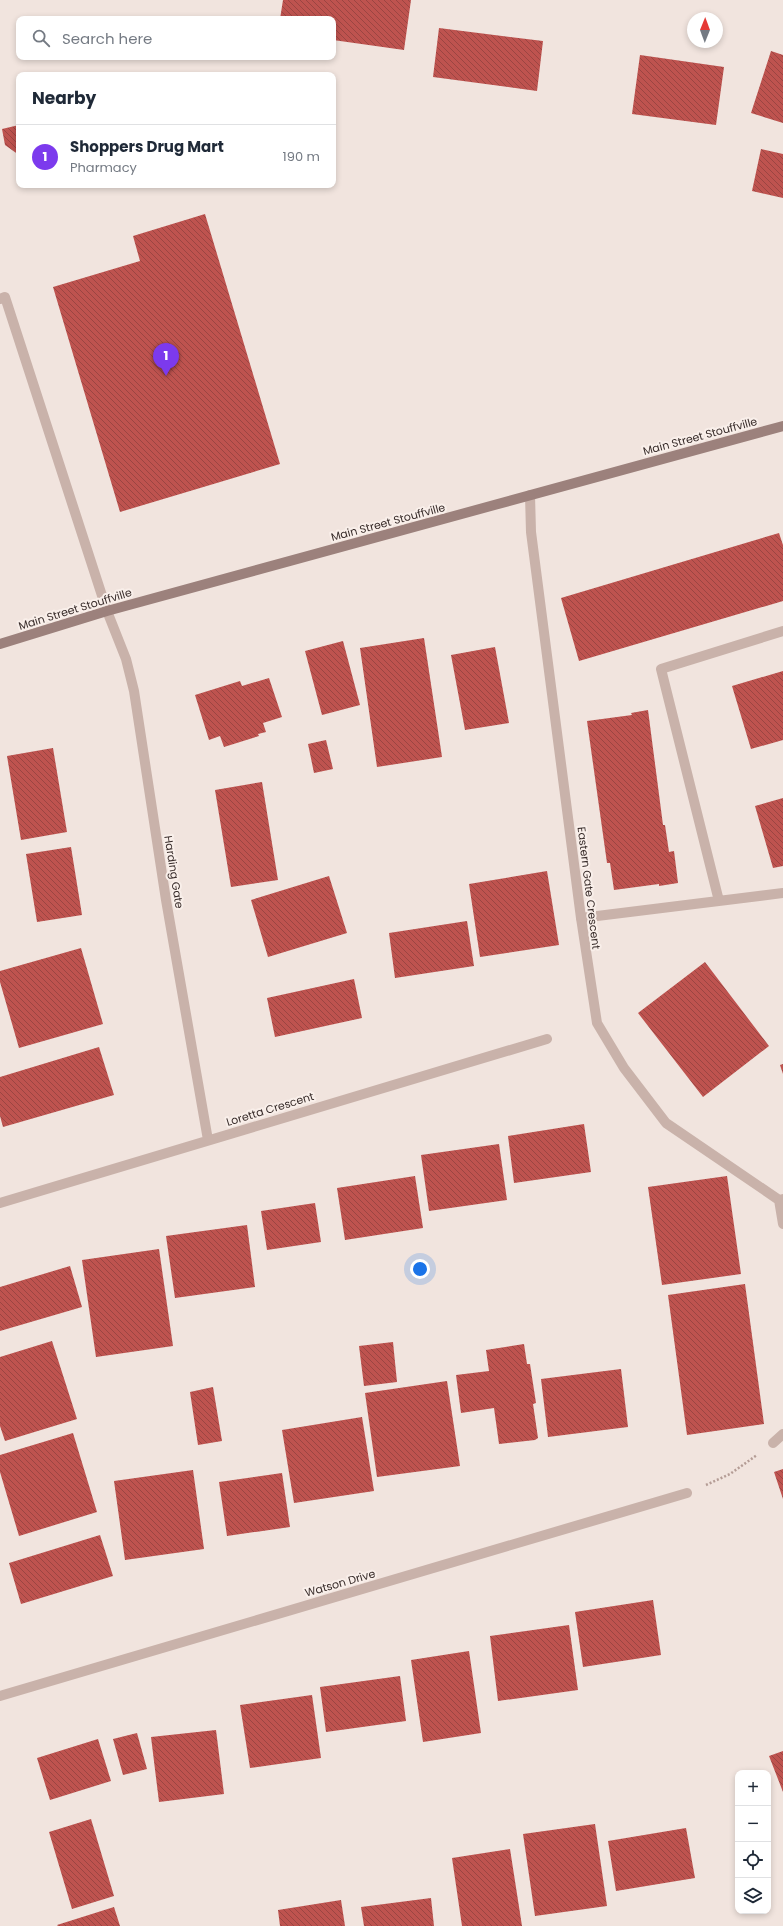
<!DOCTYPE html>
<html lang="en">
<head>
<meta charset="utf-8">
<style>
	:root { --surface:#fff; --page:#f2f2f3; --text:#1f2937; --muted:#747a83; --line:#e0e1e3; --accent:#7c3aed }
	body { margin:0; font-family:Poppins,sans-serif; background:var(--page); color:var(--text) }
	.controls { position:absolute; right:12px; bottom:12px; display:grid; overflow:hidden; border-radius:8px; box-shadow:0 2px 6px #0003 }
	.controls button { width:36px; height:36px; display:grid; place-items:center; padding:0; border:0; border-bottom:1px solid var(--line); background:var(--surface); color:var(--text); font:20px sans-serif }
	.compass { position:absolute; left:687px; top:12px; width:36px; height:36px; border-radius:50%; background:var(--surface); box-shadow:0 2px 6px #0003; rotate:1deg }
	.you { position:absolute; left:420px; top:1269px; width:14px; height:14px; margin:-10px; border:3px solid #fff; border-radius:50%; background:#1a73e8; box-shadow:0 0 0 6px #1a73e833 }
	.badge { display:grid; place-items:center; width:26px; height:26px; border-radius:50%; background:var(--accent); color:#fff; font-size:13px; font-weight:700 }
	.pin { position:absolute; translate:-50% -33px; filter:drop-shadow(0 1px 2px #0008) }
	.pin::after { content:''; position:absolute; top:21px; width:14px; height:12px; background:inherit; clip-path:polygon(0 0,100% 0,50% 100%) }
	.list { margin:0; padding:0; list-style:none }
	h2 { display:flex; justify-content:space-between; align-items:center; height:52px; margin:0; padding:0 16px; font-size:17px }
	h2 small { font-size:13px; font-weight:400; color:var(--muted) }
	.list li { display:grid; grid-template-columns:26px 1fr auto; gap:12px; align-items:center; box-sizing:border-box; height:64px; padding:0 16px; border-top:1px solid var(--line) }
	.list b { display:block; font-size:15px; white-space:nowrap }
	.list p { margin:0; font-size:13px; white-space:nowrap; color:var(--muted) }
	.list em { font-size:13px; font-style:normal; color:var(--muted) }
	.icon { flex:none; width:22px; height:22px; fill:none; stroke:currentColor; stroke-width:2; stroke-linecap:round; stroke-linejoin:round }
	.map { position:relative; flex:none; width:783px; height:1926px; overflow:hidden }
	.search { position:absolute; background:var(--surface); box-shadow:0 2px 6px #0003; left:16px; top:16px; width:320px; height:44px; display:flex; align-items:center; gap:10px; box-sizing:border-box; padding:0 14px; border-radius:8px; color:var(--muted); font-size:15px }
	.panel { position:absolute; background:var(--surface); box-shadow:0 2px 6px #0003; left:16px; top:72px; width:320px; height:116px; border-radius:8px }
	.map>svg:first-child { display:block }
</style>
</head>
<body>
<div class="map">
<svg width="783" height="1926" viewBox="0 0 783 1926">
	<defs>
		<pattern id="building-back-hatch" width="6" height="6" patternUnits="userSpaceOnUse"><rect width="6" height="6" fill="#be534f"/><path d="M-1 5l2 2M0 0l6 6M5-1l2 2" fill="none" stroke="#9b4542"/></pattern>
	</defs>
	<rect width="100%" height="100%" fill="#f1e4de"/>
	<!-- building -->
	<path fill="url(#building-back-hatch)" d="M283 0H411L404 50 333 40V19H280Z
		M439 28 543 41 537 91 433 77Z
		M771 51 783 55V123L751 113Z
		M640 55 724 67 716 125 632 114Z
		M19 125V155L5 145 2 129Z
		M761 149 783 154V198L752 191Z
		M205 214 280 464 120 512 53 287 140 261 133 236Z
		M779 533 783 545V601L579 661 561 598Z
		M424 638 442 757 377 767 360 648Z
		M343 641 360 705 322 715 305 651Z
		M495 647 509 723 465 730 451 655Z
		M783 671V740L751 749 732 686Z
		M269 678 282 717 263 723 266 732 258 734 259 736 224 747 220 736 209 740 195 695 240 681 242 686Z
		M648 710 663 825H665L669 852 674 851 678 883 659 886V884L614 890 610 863H607L587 721 632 715 631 713Z
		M326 740 333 769 314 773 308 744Z
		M53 748 67 832 21 840 7 756Z
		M262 782 278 880 231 887 215 790Z
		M783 798V866L773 868 755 806Z
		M71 847 82 915 37 922 26 854Z
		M547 871 559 945 480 957 469 884Z
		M329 876 347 933 268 957 251 900Z
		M467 921 474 966 395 978 389 933Z
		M81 948 103 1024 19 1048 0 982V971Z
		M705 962 769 1046 703 1097 638 1013Z
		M354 979 362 1018 275 1037 267 998Z
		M99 1047 114 1095 3 1127 0 1116V1077Z
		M783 1064V1074L780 1065Z
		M584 1124 591 1172 514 1183 508 1136Z
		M499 1144 507 1200 429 1211 421 1155Z
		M415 1176 423 1228 345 1240 337 1188Z
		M727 1176 741 1274 662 1285 648 1187Z
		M315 1203 321 1242 267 1250 261 1211Z
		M247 1225 255 1287 175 1298 166 1236Z
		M159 1249 173 1346 96 1357 82 1260Z
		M70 1266 82 1307 0 1331V1287Z
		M745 1284 764 1424 687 1435 668 1295Z
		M52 1341 77 1419 5 1441 0 1426V1357Z
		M393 1342 397 1382 364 1386 359 1346Z
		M524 1344 527 1364H530L536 1403 533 1404 538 1438 535 1440 499 1444 494 1408 461 1413 456 1375 489 1371 486 1350Z
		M621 1369 628 1427 548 1437 541 1379Z
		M447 1381 460 1466 377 1477 365 1393Z
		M213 1387 222 1441 198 1445 190 1392Z
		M362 1417 374 1491 294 1503 282 1430Z
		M73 1433 97 1512 19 1536 0 1472V1455Z
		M783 1469V1499L774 1472Z
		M193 1470 204 1549 125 1560 114 1481Z
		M282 1473 290 1527 227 1536 219 1482Z
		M100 1535 113 1576 21 1604 9 1563Z
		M653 1600 661 1655 583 1667 575 1612Z
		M569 1625 578 1690 498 1701 490 1636Z
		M469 1651 481 1733 423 1742 411 1660Z
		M400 1676 406 1721 326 1732 320 1687Z
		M312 1695 321 1758 250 1768 240 1705Z
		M216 1730 224 1794 159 1802 151 1737Z
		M137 1733 147 1769 123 1775 113 1739Z
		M98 1739 111 1781 50 1800 37 1758Z
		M783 1751V1792L769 1756Z
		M91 1819 114 1896 72 1909 49 1832Z
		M595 1824 607 1906 535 1916 523 1834Z
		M686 1828 695 1878 616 1891 608 1841Z
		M510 1849 522 1926H462L452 1858Z
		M431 1898 434 1926H364L361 1907Z
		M341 1900 345 1926H280L278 1910Z
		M114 1907 120 1926H58L57 1925Z"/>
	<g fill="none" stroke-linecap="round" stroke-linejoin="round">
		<!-- path -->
		<path stroke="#b49c95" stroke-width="2.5" stroke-dasharray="2 2" stroke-linecap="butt" d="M706 1485 730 1474 757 1455"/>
		<!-- lane -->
		<path stroke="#c9b2aa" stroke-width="10" d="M0 299 5 297 107 611
			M719 901 661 669 783 631
			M581 918 783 893"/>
		<!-- street -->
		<path stroke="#c9b2aa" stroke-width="10" d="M530 495 531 532 581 918 597 1023 624 1068 666 1123 779 1200 783 1199
			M107 611 126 659 134 691 166 900 208 1140
			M779 1200 783 1224
			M0 1203 547 1039
			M773 1443 783 1434
			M0 1696 687 1493"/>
		<!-- secondary -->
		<path stroke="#9c817c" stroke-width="10" d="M0 644 107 611 783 426"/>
	</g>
	<g text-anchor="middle" stroke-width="4" stroke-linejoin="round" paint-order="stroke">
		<!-- street labels -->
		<g font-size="11" fill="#372b29" stroke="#f9efea">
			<text transform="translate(700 436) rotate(-15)" y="4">Main Street Stouffville</text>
			<text transform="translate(388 522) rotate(-15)" y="4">Main Street Stouffville</text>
			<text transform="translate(75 609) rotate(-17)" y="4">Main Street Stouffville</text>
			<text transform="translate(174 872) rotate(81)" y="4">Harding Gate</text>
			<text transform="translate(589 888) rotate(83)" y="4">Eastern Gate Crescent</text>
			<text transform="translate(270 1109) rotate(-17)" y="4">Loretta Crescent</text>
			<text transform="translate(340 1583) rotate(-16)" y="4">Watson Drive</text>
		</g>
	</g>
</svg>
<div class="controls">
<button>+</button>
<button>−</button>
<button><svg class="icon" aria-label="locate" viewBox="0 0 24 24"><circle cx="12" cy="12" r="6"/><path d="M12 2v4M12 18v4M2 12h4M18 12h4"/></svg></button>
<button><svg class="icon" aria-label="layers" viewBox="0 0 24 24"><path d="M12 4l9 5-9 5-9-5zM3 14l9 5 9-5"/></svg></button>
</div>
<svg class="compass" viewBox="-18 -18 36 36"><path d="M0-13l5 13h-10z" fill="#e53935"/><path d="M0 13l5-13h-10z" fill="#747a83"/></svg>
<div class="you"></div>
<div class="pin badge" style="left:166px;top:376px">1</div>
<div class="search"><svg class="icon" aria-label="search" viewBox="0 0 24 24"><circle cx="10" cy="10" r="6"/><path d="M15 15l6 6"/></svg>Search here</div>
<section class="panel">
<h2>Nearby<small></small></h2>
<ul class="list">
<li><span class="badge">1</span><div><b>Shoppers Drug Mart</b><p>Pharmacy</p></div><em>190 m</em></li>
</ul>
</section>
</div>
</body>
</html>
